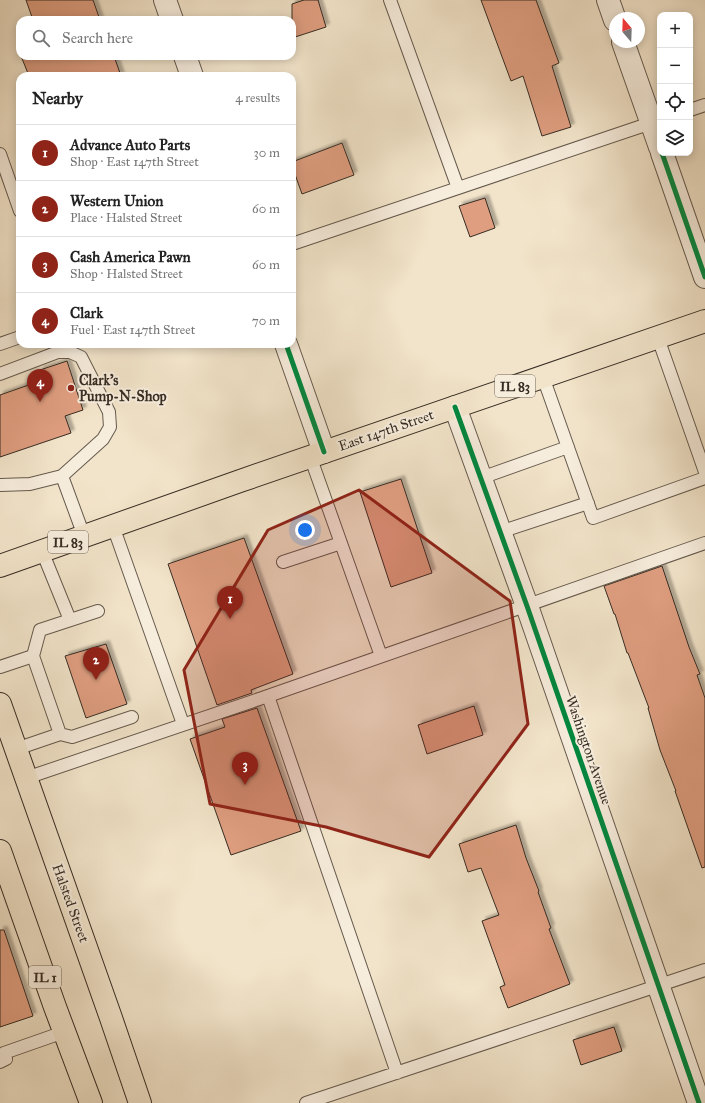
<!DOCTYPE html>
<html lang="en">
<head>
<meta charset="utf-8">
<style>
	:root { --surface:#fff; --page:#f6f6f6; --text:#222; --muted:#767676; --line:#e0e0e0; --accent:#8f2418 }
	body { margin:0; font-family:"IM FELL Great Primer",serif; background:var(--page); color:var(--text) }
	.controls { position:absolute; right:12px; top:12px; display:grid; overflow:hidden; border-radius:8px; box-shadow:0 2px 10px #0003 }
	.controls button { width:36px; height:36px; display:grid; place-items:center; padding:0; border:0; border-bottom:1px solid var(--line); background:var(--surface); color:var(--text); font:20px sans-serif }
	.compass { position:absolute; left:609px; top:12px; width:36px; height:36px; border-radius:50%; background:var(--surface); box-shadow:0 2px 10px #0003; rotate:341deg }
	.you { position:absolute; left:305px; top:530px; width:14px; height:14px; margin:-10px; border:3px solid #fff; border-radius:50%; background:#1a73e8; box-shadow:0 0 0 6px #1a73e833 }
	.badge { display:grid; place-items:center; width:26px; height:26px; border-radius:50%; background:var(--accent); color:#fff; font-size:13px; font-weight:700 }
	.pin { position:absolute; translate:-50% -33px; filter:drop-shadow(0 1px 2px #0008) }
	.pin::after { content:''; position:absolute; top:21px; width:14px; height:12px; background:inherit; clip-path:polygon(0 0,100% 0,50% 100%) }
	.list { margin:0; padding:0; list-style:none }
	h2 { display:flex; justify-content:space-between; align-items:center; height:52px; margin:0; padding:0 16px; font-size:17px }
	h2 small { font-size:13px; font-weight:400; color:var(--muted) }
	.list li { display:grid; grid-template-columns:26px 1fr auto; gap:12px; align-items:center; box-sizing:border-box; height:56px; padding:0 16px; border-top:1px solid var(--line) }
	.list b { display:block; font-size:15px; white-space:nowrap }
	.list p { margin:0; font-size:13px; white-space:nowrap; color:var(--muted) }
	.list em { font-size:13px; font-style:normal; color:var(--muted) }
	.icon { flex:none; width:22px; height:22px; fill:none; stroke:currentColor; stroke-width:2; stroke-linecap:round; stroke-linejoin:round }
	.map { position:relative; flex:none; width:705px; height:1103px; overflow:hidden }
	.search { position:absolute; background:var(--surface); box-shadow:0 2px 10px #0003; left:16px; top:16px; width:280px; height:44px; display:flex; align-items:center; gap:10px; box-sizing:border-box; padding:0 14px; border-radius:12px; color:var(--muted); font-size:15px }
	.panel { position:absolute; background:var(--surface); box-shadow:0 2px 10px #0003; left:16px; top:72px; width:280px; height:276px; border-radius:12px }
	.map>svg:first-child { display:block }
</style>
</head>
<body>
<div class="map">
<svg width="705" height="1103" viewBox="0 0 705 1103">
	<defs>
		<filter id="shadow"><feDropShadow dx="3.5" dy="-3.5" stdDeviation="1" flood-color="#0004"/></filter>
	</defs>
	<rect width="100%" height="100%" fill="#f2e4ca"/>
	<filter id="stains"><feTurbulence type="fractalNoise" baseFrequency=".005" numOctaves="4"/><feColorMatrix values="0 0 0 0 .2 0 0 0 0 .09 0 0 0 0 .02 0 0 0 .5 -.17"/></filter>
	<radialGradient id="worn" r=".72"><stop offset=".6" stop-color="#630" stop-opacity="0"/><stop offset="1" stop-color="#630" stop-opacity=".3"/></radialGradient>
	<!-- building -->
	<path fill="#df9e80" stroke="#362c23" filter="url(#shadow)" d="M26 0H93L100 20H33Z
		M304 0H318L326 27 292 38V4Z
		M481 0H536L559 63 552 66 571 127 542 136 523 76 511 81Z
		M21 56H114L121 76H29Z
		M342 143 354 175 302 194 292 166V162Z
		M485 198 495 228 470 237 459 206Z
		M67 361 83 410 65 416 71 433 0 457V395L43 380 40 370Z
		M401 479 432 573 391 587 360 492Z
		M244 538 293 674 251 690 252 693 217 705 168 564Z
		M662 566 689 647 700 674 697 675 705 698V867L702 868 675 791H676L660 750 648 708H649L628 653H627L615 614H614L604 586Z
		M106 644 127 704 86 718 65 656Z
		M474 706 483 735 427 754 418 725Z
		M257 708 301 831 231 855 190 739 225 727 222 719Z
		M516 825 526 858 539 891 538 892 551 928 549 929 570 984 508 1008 500 987 505 985 482 921 499 915 481 868 468 872 459 844Z
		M0 930H4L33 1016 0 1027Z
		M614 1027 622 1051 581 1065 573 1040Z"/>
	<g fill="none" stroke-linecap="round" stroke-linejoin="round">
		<!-- service casing -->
		<g stroke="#655a4d" stroke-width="14">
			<path id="service" d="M390 0 458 188
				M690 110 705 105
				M0 154 20 211
				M292 244 657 121
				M658 338 705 472
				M0 344 20 337
				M0 374 58 352H70L81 357 109 412 110 427 103 439 62 476 84 536
				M543 377 593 518 705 478
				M310 456 381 656
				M481 478 568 447
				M0 485 30 484 62 476
				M113 526 183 724
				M500 532 588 503
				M42 551 70 620
				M283 562 341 543
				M0 667 33 656
				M268 696 397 1073
				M60 734 72 737 132 717
				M16 749 60 734 33 656 40 630 98 611
				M26 778 268 696 705 543
				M0 1062 6 1059 4 1053 64 1032
				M306 1103 705 970"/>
		</g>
		<!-- minor casing -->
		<g stroke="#655a4d" stroke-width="24">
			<path id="minor" d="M165 0 172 20
				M608 0 615 20
				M623 42 660 147
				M185 56 192 76
				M662 153 705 277
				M286 344 324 452
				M455 407 527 606 699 1103"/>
		</g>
		<!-- primary casing -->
		<g stroke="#362c23" stroke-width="24">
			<path id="primary" d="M0 566 240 481 705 321
				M0 704 111 1018 140 1103
				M0 851 55 1007 91 1103"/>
		</g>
		<!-- service -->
		<use href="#service" stroke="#f7eddd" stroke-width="12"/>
		<!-- minor -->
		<use href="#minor" stroke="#f7eddd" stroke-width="22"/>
		<!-- primary -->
		<use href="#primary" stroke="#f2e4ca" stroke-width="22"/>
		<!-- cycleway casing -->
		<g stroke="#f7eddd" stroke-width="8">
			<path id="cycleway" d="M662 153 705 277
				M286 344 324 452
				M455 407 527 606 699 1103"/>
		</g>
		<!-- cycleway -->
		<use href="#cycleway" stroke="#00873e" stroke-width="5"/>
	</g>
	<!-- marked area -->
	<path fill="#8f2418" fill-opacity="0.2" stroke="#8f2418" stroke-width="3" stroke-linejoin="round" d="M359 490 510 601 528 724 429 857 326 827 210 804 184 670 268 530Z"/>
	<!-- markers -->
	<circle fill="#8f2418" stroke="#f7eddd" stroke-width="1.5" cx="71" cy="388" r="4"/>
	<g text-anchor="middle" stroke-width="4" stroke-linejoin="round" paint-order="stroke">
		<!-- shield labels -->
		<g fill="#f7eddd" stroke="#70665b" stroke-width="1">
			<rect x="495" y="375" width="40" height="22" rx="3"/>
			<rect x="48" y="531" width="40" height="22" rx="3"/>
			<rect x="29" y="966" width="32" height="22" rx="3"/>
		</g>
		<g font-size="13" font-weight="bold" fill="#362c23">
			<text x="515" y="391">IL 83</text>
			<text x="68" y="547">IL 83</text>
			<text x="45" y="982">IL 1</text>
		</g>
		<!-- poi labels -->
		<g font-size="14" font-weight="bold" fill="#362c23" stroke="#f7eddd" text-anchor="start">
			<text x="79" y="385">Clark's<tspan x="79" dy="16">Pump-N-Shop</tspan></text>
		</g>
		<!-- street labels -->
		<g font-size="14" fill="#362c23" stroke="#f7eddd">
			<text transform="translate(386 430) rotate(-19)" y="5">East 147th Street</text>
			<text transform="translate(589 750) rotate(71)" y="5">Washington Avenue</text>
			<text transform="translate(71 903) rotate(70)" y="5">Halsted Street</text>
		</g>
	</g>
	<rect width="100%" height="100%" filter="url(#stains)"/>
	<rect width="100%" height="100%" fill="url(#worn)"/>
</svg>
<div class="controls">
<button>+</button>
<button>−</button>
<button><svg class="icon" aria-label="locate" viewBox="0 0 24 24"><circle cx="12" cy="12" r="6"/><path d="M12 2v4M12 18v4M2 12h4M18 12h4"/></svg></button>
<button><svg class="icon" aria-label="layers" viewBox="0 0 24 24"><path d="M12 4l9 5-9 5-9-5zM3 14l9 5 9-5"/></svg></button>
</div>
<svg class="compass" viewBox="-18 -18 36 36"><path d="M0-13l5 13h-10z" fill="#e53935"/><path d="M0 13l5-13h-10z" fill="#767676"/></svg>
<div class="you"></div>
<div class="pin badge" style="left:230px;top:619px">1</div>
<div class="pin badge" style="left:96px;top:680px">2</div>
<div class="pin badge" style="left:245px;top:785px">3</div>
<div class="pin badge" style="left:40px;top:402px">4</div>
<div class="search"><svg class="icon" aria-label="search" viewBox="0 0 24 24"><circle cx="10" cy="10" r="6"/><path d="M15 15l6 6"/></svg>Search here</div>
<section class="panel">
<h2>Nearby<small>4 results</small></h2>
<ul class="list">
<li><span class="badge">1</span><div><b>Advance Auto Parts</b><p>Shop · East 147th Street</p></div><em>30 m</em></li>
<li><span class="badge">2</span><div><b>Western Union</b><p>Place · Halsted Street</p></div><em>60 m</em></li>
<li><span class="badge">3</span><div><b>Cash America Pawn</b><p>Shop · Halsted Street</p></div><em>60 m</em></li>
<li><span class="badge">4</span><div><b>Clark</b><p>Fuel · East 147th Street</p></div><em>70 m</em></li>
</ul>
</section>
</div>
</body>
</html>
